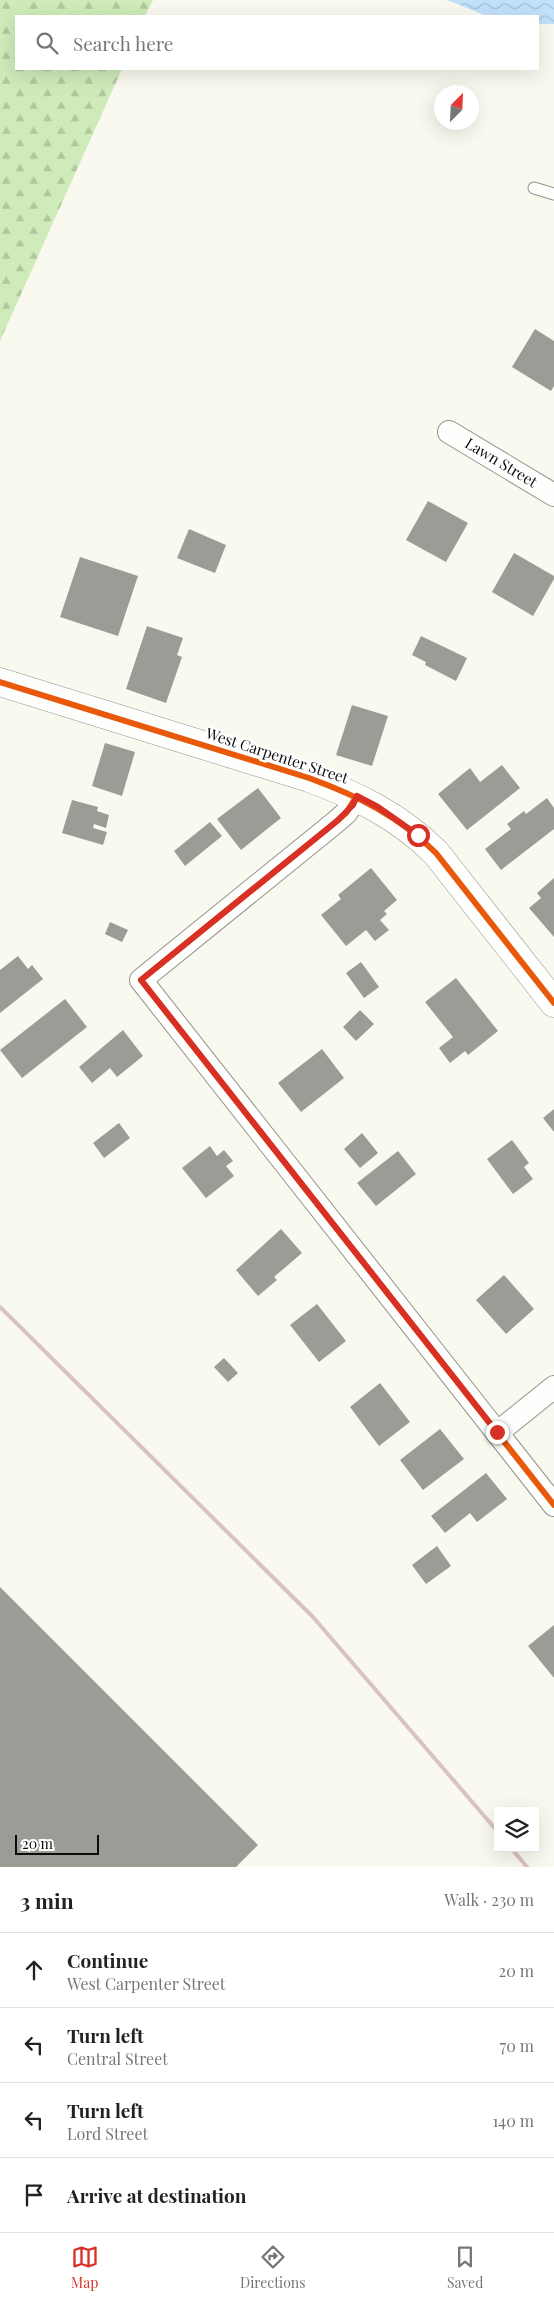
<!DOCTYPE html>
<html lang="en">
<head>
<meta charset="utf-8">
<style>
	:root { --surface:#fff; --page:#f2f2f2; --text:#222; --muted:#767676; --line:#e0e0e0; --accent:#d93025 }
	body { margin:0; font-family:"Playfair Display",serif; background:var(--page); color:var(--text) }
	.controls { position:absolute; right:15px; bottom:15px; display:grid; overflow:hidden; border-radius:0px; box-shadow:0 5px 20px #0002 }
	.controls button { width:45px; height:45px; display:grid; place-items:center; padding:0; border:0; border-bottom:1px solid var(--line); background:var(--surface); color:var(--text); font:25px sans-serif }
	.compass { position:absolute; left:434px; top:85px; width:45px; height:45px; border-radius:50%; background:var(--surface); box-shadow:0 5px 20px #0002; rotate:24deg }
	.scale { position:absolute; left:15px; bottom:12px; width:84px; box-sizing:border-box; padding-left:5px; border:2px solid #0c0c0c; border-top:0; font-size:14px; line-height:18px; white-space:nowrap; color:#0c0c0c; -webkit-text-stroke:4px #fff; paint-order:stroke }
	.stop { position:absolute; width:15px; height:15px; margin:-11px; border:4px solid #d93025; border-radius:50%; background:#fff }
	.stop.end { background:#d93025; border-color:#fff; box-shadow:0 1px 5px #0008 }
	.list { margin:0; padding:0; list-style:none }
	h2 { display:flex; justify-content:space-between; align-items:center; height:65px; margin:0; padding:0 20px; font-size:21px }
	h2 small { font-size:16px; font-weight:400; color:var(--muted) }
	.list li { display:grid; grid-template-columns:32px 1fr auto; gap:15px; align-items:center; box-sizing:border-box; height:75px; padding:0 20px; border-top:1px solid var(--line) }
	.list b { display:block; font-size:19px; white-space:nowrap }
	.list p { margin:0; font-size:16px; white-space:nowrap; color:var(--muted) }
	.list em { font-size:16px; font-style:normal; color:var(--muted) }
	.icon { flex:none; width:28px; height:28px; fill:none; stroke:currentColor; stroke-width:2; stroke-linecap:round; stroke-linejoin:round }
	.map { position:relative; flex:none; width:554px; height:1867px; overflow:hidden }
	.search { position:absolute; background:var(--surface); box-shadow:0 5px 20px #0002; left:15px; right:15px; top:15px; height:55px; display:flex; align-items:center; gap:12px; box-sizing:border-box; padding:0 18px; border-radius:0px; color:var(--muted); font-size:19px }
	.sheet { height:365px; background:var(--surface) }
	nav { display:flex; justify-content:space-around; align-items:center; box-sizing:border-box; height:70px; border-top:1px solid var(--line); background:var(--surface); font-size:14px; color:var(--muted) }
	nav a { display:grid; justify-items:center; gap:2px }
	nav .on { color:var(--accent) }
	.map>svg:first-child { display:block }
</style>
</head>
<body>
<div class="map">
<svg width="554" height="1867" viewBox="0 0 554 1867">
	<defs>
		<pattern id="forest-firs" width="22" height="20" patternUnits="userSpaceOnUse" patternTransform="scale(1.25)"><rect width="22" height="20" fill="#cfebb9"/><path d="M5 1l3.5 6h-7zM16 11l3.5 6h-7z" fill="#b1c89e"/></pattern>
		<pattern id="water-waves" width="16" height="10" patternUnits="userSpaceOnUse" patternTransform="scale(1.25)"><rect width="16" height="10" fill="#c1e0f9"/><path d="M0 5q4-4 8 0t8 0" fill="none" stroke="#a5bfd4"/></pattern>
	</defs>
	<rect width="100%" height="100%" fill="#faf9ef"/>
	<!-- forest -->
	<path fill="url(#forest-firs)" d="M0 0H153L145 16H16V69H122L0 341Z"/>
	<!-- water -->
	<path fill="url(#water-waves)" d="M447 0H554V24H538V16H487Z"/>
	<!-- building -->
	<path fill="#9d9b95" d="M535 329 554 341V386L551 391 512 367Z
		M428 501 468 523 446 562 406 540Z
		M189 529 226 545 215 573 177 558Z
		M514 553 554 576V579L533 616 492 592Z
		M80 557 138 576 118 636 60 617Z
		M147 626 183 638 177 655 182 657 166 703 126 689Z
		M421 636 467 658 456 681 425 665 426 662 412 655Z
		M352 705 388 716 372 766 336 755Z
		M105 743 135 752 122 796 92 786Z
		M502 765 520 788 467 830 438 794 470 768 480 782Z
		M258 788 281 818 241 850 217 819Z
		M547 798 554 808V829L501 870 485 849 511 829 507 824 524 811 526 814Z
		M72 800 98 807 97 811 109 815 106 828 94 824 93 828 107 832 103 845 62 833Z
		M210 822 222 836 185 866 174 851Z
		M371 868 397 900 384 911 387 914 380 920 389 930 375 941 366 930 346 946 321 915 341 899 338 895Z
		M554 878V937L529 908 541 898 537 893Z
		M110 922 128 930 122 942 105 934Z
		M18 956 28 969 32 965 43 979 0 1013V970Z
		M361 962 379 987 364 998 346 973Z
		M456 978 498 1031 468 1055 465 1051 450 1063 439 1048 453 1037 425 1002Z
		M65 999 87 1027 22 1078 0 1050Z
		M360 1010 374 1024 356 1041 343 1027Z
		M123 1030 143 1056 117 1077 110 1068 92 1083 79 1067Z
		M322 1049 344 1078 301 1112 278 1083Z
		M554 1109V1132L543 1118Z
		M119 1123 130 1138 104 1158 93 1143Z
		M362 1133 378 1153 360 1168 344 1149Z
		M512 1140 529 1163 524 1167 533 1179 513 1194 487 1159Z
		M210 1146 217 1156 224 1150 233 1161 226 1166 234 1176 206 1198 182 1168Z
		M398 1151 416 1174 376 1206 357 1183Z
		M281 1229 302 1253 274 1277 277 1280 258 1296 236 1270Z
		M504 1275 534 1309 506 1334 476 1300Z
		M317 1304 346 1341 319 1362 290 1325Z
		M224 1358 238 1373 228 1382 214 1367Z
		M380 1383 410 1422 379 1446 350 1407Z
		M440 1429 464 1459 423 1490 400 1460Z
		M486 1473 507 1499 477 1522 470 1513 445 1533 431 1516Z
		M437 1546 451 1566 426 1584 412 1565Z
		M0 1587 258 1845 236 1867H0Z
		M554 1625V1678L528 1646Z"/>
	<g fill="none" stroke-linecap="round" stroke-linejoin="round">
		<!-- service casing -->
		<g stroke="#93938e" stroke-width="13">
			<path id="service" d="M534 188 554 194"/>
		</g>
		<!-- minor casing -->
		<g stroke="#93938e" stroke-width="24">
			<path id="minor" d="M449 432 554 495
				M357 796 346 813 337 821 141 980 554 1505
				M497 1433 554 1387"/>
		</g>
		<!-- tertiary casing -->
		<g stroke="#93938e" stroke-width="29">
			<path id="tertiary" d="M0 682 309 778C358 796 399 816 436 853L554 1003"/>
		</g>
		<!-- service -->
		<use href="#service" stroke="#fefefd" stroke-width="11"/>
		<!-- minor -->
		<use href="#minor" stroke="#fefefd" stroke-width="22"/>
		<!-- tertiary -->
		<use href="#tertiary" stroke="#fefefd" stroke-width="28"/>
		<!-- rail -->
		<path stroke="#d8c3c1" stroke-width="4" d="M0 1307 313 1617 498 1832
			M511 1848 527 1867"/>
		<!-- cycleway casing -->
		<g stroke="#fff" stroke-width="9">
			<path id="cycleway" d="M0 682 309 778C358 796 399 816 436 853L554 1003
				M357 796 346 813 337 821 141 980 554 1505"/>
		</g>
		<!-- cycleway -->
		<use href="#cycleway" stroke="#e8590c" stroke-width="6"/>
	</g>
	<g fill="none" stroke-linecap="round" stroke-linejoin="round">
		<!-- route -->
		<path stroke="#d93025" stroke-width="6" d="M418 835 378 807 357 796 353 805 337 821 141 980 497 1432"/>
	</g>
	<g text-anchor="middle" stroke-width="5" stroke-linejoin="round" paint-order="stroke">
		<!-- street labels -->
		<g font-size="15" fill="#0c0c0c" stroke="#fff">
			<text transform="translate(501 463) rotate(31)" y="5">Lawn Street</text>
			<text transform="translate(277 756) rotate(18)" y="5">West Carpenter Street</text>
		</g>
	</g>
</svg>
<div class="controls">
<button><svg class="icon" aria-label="layers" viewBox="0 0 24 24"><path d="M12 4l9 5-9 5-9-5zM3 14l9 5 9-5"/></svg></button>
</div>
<svg class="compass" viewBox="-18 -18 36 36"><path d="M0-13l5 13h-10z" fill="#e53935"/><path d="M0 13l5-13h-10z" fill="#767676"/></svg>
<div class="scale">20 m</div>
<div class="stop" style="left:418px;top:835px"></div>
<div class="stop end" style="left:497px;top:1432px"></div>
<div class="search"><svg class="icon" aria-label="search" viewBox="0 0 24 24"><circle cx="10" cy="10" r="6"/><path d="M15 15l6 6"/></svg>Search here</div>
</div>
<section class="sheet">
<h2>3 min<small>Walk · 230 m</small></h2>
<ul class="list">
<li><svg class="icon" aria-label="ahead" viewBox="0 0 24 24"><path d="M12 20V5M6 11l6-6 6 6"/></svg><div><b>Continue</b><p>West Carpenter Street</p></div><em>20 m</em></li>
<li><svg class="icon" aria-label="left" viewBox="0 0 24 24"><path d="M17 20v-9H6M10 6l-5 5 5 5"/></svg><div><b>Turn left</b><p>Central Street</p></div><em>70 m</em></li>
<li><svg class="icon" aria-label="left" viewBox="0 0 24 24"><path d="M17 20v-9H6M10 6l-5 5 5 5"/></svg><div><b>Turn left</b><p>Lord Street</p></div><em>140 m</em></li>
<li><svg class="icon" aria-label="arrive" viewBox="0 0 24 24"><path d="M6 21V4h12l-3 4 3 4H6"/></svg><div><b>Arrive at destination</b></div></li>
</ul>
</section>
<nav>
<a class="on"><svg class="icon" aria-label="map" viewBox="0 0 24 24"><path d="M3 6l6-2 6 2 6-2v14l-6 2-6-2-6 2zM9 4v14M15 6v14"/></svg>Map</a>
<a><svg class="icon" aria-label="directions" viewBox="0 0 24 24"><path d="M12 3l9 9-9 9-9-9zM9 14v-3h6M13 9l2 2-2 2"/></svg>Directions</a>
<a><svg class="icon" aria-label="saved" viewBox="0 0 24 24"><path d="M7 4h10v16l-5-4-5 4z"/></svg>Saved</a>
</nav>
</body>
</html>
